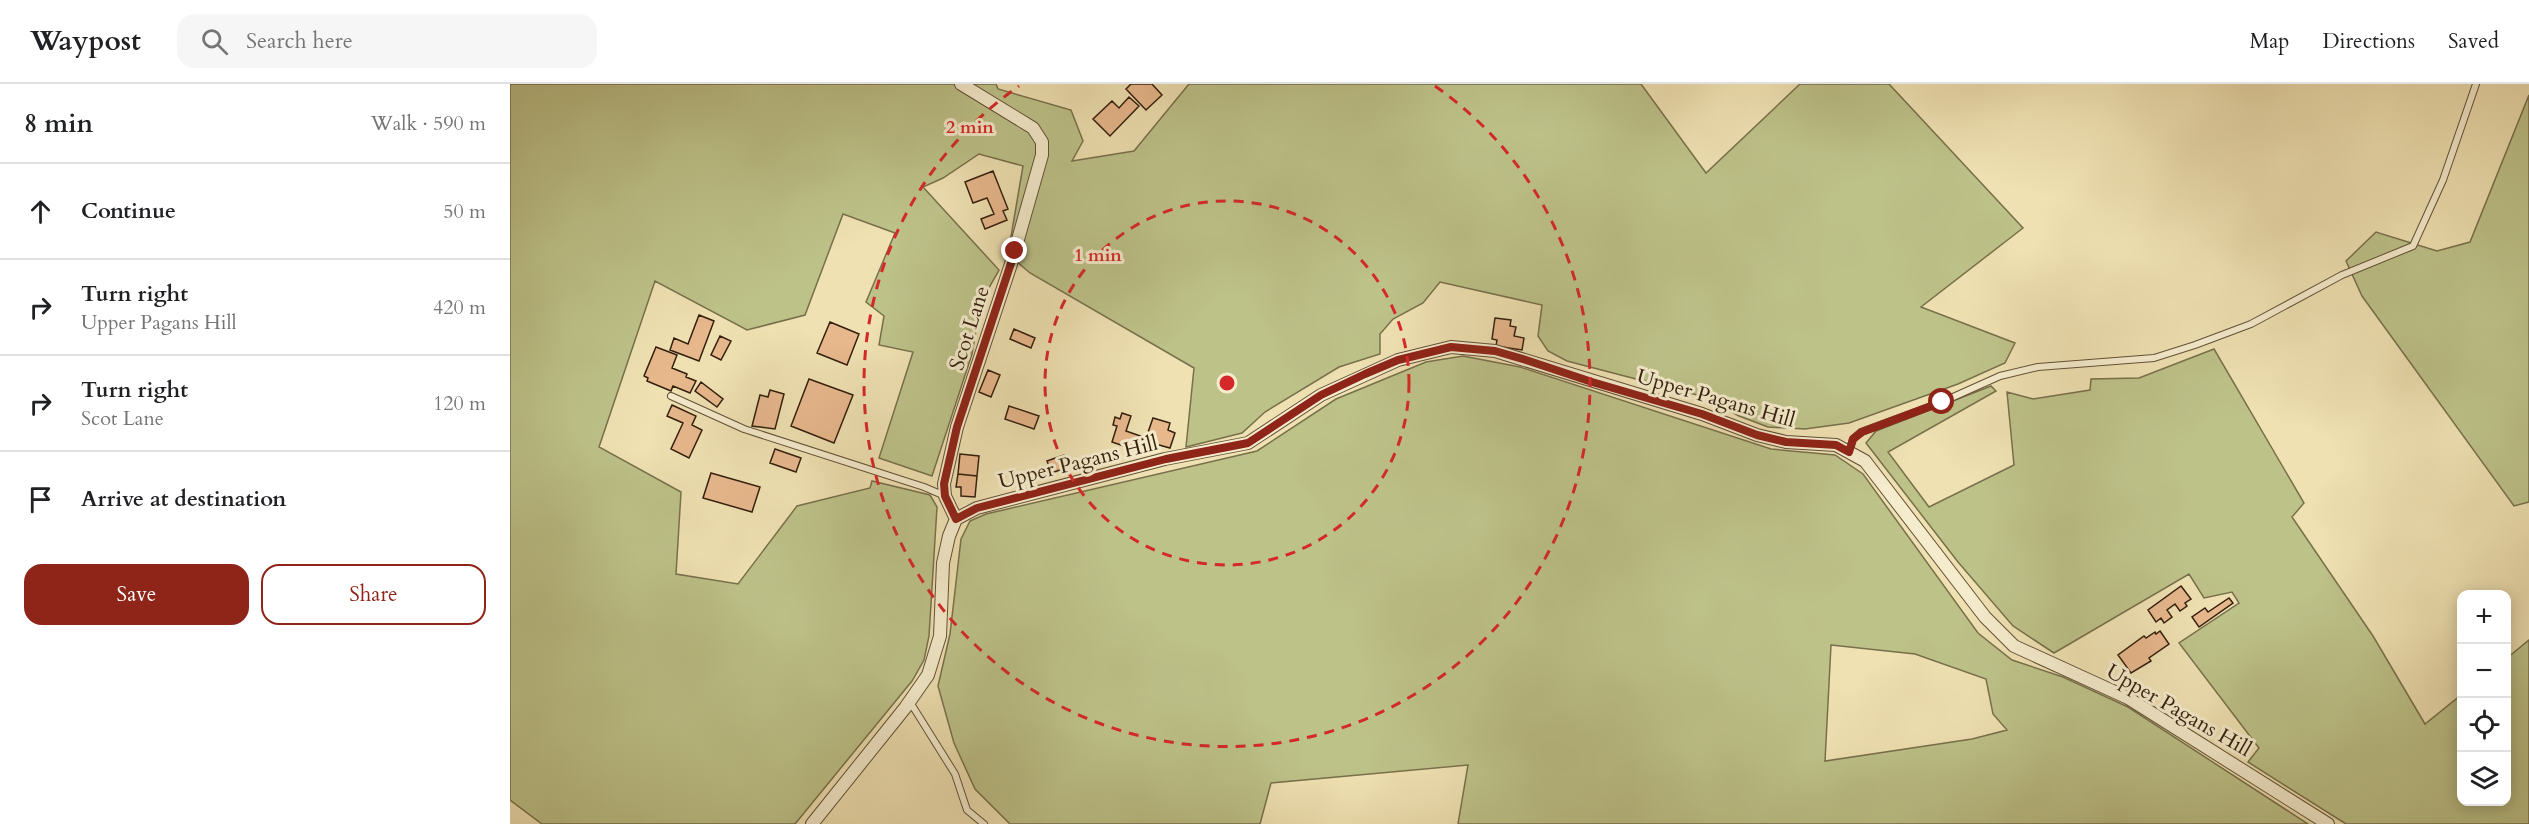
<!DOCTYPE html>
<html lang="en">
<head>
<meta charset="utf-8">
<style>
	:root { --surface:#fff; --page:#f6f6f6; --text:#202124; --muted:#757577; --line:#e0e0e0; --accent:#8f2418 }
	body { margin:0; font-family:Cardo,serif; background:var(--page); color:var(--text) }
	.controls { position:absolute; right:18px; bottom:18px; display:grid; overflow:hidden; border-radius:12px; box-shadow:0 3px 15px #0003 }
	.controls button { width:54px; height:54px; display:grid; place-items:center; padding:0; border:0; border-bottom:2px solid var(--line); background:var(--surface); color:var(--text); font:30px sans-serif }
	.stop { position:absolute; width:18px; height:18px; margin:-14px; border:4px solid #8f2418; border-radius:50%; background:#fff }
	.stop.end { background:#8f2418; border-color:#fff; box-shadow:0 2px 6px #0008 }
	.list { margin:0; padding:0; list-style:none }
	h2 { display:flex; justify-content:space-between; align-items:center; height:78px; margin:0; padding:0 24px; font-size:26px }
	h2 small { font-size:20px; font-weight:400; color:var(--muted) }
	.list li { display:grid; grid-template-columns:39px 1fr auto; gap:18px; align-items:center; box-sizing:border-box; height:96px; padding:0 24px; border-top:2px solid var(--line) }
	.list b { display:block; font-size:22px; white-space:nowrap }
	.list p { margin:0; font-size:20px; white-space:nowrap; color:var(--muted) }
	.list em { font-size:20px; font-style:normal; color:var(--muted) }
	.actions { display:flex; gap:12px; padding:18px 24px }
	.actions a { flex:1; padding:14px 0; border:2px solid var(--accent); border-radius:18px; text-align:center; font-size:21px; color:var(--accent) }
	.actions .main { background:var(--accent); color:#fff }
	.icon { flex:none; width:33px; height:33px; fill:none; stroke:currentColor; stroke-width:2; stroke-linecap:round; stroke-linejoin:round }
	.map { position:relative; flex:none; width:2019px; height:740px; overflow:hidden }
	header { display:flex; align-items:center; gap:36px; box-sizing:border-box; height:84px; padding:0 30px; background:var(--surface); border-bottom:2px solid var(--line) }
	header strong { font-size:28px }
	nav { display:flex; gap:33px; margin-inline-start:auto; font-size:21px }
	.search { width:420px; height:54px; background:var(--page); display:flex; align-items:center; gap:15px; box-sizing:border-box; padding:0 21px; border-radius:18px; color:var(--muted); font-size:22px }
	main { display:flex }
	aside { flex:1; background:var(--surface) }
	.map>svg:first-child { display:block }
</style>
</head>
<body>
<header>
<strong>Waypost</strong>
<div class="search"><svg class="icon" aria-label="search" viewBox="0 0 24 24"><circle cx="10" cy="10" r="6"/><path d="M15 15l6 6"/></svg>Search here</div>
<nav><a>Map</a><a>Directions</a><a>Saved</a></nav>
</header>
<main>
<aside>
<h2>8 min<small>Walk · 590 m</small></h2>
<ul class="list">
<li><svg class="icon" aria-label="ahead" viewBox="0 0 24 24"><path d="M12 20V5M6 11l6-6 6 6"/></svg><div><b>Continue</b></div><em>50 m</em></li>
<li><svg class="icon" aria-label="right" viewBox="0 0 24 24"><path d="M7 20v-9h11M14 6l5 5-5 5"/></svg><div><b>Turn right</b><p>Upper Pagans Hill</p></div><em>420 m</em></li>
<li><svg class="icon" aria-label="right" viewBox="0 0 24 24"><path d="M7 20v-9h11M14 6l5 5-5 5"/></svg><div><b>Turn right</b><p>Scot Lane</p></div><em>120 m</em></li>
<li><svg class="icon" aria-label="arrive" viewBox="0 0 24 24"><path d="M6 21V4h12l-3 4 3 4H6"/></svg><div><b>Arrive at destination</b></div></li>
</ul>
<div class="actions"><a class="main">Save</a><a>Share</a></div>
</aside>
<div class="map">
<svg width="2019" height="740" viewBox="0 0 2019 740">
	<rect width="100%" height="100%" fill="#efe1b2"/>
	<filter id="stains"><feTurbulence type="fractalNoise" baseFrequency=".00333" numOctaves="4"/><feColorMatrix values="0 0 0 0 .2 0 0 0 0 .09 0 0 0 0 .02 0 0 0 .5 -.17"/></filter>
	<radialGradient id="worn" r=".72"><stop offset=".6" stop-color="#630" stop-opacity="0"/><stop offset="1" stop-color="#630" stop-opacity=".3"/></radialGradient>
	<!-- green -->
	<path fill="#bdc289" stroke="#78704b" stroke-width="1.5" fill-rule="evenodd" d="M0 0H486L488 5 561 26 573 57 562 77 624 67 679 0H1131L1196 89 1290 0H1379L1513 144 1411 223 1505 259 1495 279 1448 300 1339 339 1295 345 1258 343 1229 332 1195 313 1057 277 1038 267 1028 252 1032 221 930 198 913 219 883 235 870 250V270L829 283 755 328 732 349 676 363 684 284 520 189 498 170 513 82 469 70 433 94 413 103 489 186 471 218 462 270 422 392 369 374 403 268 369 261 374 232 356 218 385 149 333 130 295 231 237 246 145 197 89 363 171 408 166 490 228 500 287 422 360 404 362 397 420 411 427 423 419 552 414 576 402 597 285 740H32L0 716Z
		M2019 11V418L2004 422 1852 212 1836 177 1866 148 1927 167 1960 158Z
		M1704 265 1794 419 1782 433 1863 552 1915 640 1951 611 1952 718H1996L1997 574 2019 556V740H1836L1738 678 1749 664 1669 559 1729 519 1722 508 1694 514 1679 490 1544 569 1503 542 1448 478 1356 359 1366 347 1481 302 1486 307 1378 368 1419 423 1504 381 1497 308 1523 315 1580 306 1581 295 1629 294Z
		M953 272 1010 283 1261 365 1325 371 1353 390 1468 549 1502 576 1553 593 1618 623 1798 740H948L958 681 761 699 750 740H500L465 705 444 659 428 602 440 550 451 455 460 437 476 430 747 367 826 315 916 278ZM1321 561 1405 570 1476 595 1483 630 1497 646 1462 655 1315 677Z"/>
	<!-- building -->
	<path fill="#e8b88d" stroke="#341f0d" stroke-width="1.5" d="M621 0H642L652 11 636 26 616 5Z
		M619 13 629 22 600 52 583 35 602 17 609 24Z
		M483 87 498 125 493 127 497 136 475 145 471 135 484 130 477 114 463 119 455 98Z
		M189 231 204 237 189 277 160 266 164 254 178 260Z
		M985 234 1001 236 1000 242 1006 243 1004 252 1014 254 1012 266 986 262 987 256 982 255Z
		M320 238 349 250 337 281 307 269Z
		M504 245 525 254 521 264 500 255Z
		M210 252 221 257 211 276 201 271Z
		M146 263 167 271 162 284 177 290 176 293 186 297 180 309 163 302 161 307 137 297 138 294 134 292Z
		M478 286 490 291 481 313 469 308Z
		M299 295 343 311 324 359 281 342Z
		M191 298 213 315 207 323 185 307Z
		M260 306 274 310 265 345 242 342 250 311 258 313Z
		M162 321 186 332 182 341 192 346 179 374 161 365 173 339 157 332Z
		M499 322 529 332 524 345 495 335Z
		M612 329 621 332 616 347 636 354 643 334 660 339 658 346 665 349 660 364 649 361 648 366 634 369 602 358 607 342 603 341 605 333 610 335Z
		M265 365 291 374 286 388 260 379Z
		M450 370 469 372 467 392 448 390Z
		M554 371 558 383 536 391 533 384 539 382 537 377Z
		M201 389 250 403 242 428 193 414Z
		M448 390 467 392 465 413 451 412V403H446Z
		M1671 502 1681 515 1675 519 1677 522 1670 527 1665 520 1657 526 1662 533 1654 539 1651 534 1646 538 1638 526Z
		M1719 514 1723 519 1689 543 1682 533 1695 524 1698 528Z
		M1650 547 1659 560 1639 574 1641 577 1621 589 1608 571 1634 552 1636 554 1645 548 1646 550Z"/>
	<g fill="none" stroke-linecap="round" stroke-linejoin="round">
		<!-- service casing -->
		<g stroke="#635036" stroke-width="8">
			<path id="service" d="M161 312 234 345 414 403 435 412
				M1339 368 1343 355 1351 348 1432 318 1490 292 1528 283 1644 274 1685 261 1741 240 1832 191 1903 162 1933 96 1966 0
				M400 618 445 690 457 726 474 740"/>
		</g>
		<!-- minor casing -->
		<g stroke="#635036" stroke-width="14">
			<path id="minor" d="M446 435 467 424 655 375 738 359 811 311 888 276 941 263 985 267 1192 330 1247 351 1276 358 1326 361 1355 377 1475 533 1504 562 1618 614 1818 740
				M446 435 435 412 434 400 447 343 501 180 532 71V58L523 44 451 0
				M302 740 395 624 418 591 430 552 433 479 439 452 446 435"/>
		</g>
		<!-- service -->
		<use href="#service" stroke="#f5eccd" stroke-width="6"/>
		<!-- minor -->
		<use href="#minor" stroke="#f5eccd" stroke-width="12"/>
	</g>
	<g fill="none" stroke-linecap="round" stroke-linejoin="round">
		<!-- route -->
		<path stroke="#8f2418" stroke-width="8" d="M505 167 447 343 434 400 435 412 446 435 467 424 656 375 738 359 811 311 855 290 888 276 941 263 985 267 1016 276 1082 298 1192 330 1247 351 1276 358 1326 361 1339 368 1343 355 1352 348 1432 318"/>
	</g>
	<!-- distance rings -->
	<g fill="none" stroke="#d62828" stroke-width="3" stroke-dasharray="10 8">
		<circle cx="717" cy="299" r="182"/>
		<path d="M925 2A363 363 0 1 1 509 2"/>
	</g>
	<g text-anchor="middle" stroke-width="6" stroke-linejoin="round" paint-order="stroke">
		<!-- street labels -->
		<g font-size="21" fill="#341f0d" stroke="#f5eccd">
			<text transform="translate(459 244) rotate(-72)" y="7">Scot Lane</text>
			<text transform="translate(1206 314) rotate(16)" y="7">Upper Pagans Hill</text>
			<text transform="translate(568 378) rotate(-14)" y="7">Upper Pagans Hill</text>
			<text transform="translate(1669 626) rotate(30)" y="7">Upper Pagans Hill</text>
		</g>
	</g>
	<circle cx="717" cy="299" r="9" fill="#d62828" stroke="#f5eccd" stroke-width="3"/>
	<g font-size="18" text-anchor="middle" font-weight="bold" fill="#d62828" stroke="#f5eccd" stroke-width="6" stroke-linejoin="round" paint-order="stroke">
		<text x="460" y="49">2 min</text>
		<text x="588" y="177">1 min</text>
	</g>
	<rect width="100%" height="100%" filter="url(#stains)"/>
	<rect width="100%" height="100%" fill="url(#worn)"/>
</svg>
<div class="controls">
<button>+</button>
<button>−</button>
<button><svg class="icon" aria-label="locate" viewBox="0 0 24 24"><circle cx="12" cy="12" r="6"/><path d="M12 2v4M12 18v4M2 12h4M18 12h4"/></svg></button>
<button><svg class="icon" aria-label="layers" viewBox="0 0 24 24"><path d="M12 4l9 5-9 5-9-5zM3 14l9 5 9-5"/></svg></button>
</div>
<div class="stop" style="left:1432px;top:318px"></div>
<div class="stop end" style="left:505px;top:167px"></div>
</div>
</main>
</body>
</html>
